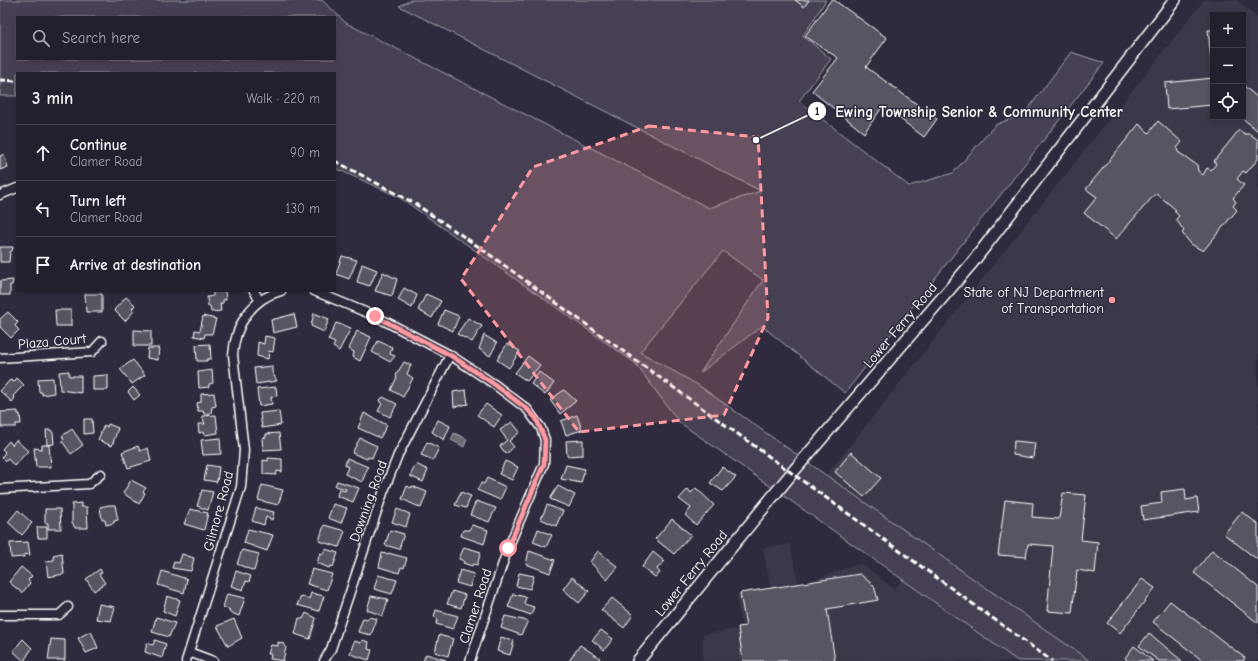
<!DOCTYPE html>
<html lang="en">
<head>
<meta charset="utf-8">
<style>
	:root { --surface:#23202e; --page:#2b2836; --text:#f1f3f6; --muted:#a3a3aa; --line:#403e4a }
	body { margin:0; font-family:"Comic Neue",sans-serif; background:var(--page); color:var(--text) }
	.controls { position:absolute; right:12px; top:12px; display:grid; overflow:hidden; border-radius:0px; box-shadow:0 2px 6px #0003 }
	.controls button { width:36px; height:36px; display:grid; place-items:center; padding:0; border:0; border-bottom:1px solid var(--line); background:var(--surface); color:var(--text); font:20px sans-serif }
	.stop { position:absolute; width:12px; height:12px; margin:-9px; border:3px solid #ff9aa2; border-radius:50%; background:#fff }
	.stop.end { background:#ff9aa2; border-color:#fff; box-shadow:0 1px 4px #0008 }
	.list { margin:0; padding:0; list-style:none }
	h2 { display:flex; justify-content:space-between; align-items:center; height:52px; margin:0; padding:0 16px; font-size:17px }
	h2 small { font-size:13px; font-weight:400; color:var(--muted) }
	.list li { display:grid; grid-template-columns:26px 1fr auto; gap:12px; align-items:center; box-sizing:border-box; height:56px; padding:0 16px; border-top:1px solid var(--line) }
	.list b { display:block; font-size:15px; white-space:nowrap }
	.list p { margin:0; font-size:13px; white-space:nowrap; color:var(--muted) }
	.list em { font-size:13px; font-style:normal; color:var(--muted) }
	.icon { flex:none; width:22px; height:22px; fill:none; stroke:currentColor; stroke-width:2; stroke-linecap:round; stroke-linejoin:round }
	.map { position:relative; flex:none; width:1258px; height:661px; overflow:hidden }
	.search { position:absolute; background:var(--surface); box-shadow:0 2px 6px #0003; left:16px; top:16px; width:320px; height:44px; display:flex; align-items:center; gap:10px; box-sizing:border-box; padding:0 14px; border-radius:0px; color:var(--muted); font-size:15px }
	.panel { position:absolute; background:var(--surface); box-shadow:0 2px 6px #0003; left:16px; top:72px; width:320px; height:220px; border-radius:0px }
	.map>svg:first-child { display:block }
</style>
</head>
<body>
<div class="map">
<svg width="1258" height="661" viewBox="0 0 1258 661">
	<rect width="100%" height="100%" fill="#2f2a3d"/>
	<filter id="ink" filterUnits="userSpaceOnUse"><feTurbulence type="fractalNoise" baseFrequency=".025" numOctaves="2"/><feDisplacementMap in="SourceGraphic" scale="8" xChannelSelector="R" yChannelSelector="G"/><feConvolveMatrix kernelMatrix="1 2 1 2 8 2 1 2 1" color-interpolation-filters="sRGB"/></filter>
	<g filter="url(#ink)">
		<!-- built -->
		<path fill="#3c3749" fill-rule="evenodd" d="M1204 0H1236L1258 18V661H1069L821 482ZM1213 15H1243V117H1213Z
			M790 544 799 585 861 563 894 589 903 579 1018 661H703V635L742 628 736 595 771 589 763 548Z"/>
		<!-- green -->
		<path fill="#464152" stroke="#a2a0a8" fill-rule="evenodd" d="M0 0H322L346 23 709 208 761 191 399 6 411 0H826L803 36 831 59 799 101 909 186 953 173 995 125 1025 113 1071 52 1104 63 845 393 762 326 700 373 763 280 723 251 640 352 698 385 1090 661H1018L679 422 635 363 399 197 335 168V73H17V96H0ZM17 17H335V59H17Z"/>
		<!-- water -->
		<path fill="#6d6a77" stroke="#a7a6ad" d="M454 433 467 439 464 447 451 440Z"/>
		<!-- building -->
		<path fill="#595564" stroke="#fff" d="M795 0H809L804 7Z
			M831 0H834L887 38 866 67 937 119 924 137 883 106 864 133 812 91 838 58 805 36Z
			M1208 30H1213V105L1167 109 1165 83 1213 78Z
			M1243 85 1258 98V131L1241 117H1243Z
			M1158 121 1182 142 1177 148 1178 152 1197 165 1198 171 1203 175 1207 168 1211 170 1216 164 1214 161 1239 130 1245 134H1250L1258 140V159L1246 173 1243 171 1237 179 1244 185 1233 198 1236 202 1233 206 1237 210 1203 251 1191 244 1182 233 1184 231 1176 219 1179 216 1174 211 1176 210 1156 193 1116 239 1084 213 1097 197 1086 189 1139 124 1149 133Z
			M4 154 8 167 0 170V156Z
			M0 247H13L12 251 10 252 9 262H0Z
			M342 256 357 260 349 279 336 274Z
			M362 264 377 270 370 286 357 282Z
			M383 272 397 279 392 296 375 291Z
			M13 280 12 285H10V295H0V281Z
			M404 288 417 295 412 308 398 300Z
			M213 291H225L226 300H223V303L220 304 221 311 211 312 210 306H208L207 297 213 296Z
			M85 294H102V312H86Z
			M426 294 441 301 432 318 418 310Z
			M126 297 135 305 132 309 134 311 125 321 114 310Z
			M55 310H71V326H56Z
			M444 310 459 316 453 331 438 324Z
			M8 312 18 322 15 326 19 330 11 338 0 327V319Z
			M314 313 329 319 324 332 311 326Z
			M294 314 297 327 273 333 271 320Z
			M203 316 216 319 212 334H205L204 338 194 336 195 330 200 331Z
			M468 318 482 326 472 342 457 334Z
			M336 323 351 328 339 351 333 347 335 343 328 340Z
			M134 330 151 331V346H134Z
			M357 331 371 337 360 361 353 357 354 352 349 349Z
			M484 335 497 343 490 356 479 349Z
			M265 336 275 338 273 352 269 351 268 359 257 356 258 342 264 344Z
			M378 341 392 347 390 354 395 356 390 362 372 352Z
			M210 344 211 359H207V361H197L196 345Z
			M507 344 520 351 509 368 497 360Z
			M148 348H159L158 360 147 358Z
			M528 356 540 365 527 381 515 373Z
			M133 360 145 375 132 384 120 369Z
			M404 362 411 365 407 374 413 378 403 397 391 390 397 377 396 375Z
			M272 366V372L277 381 256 384 254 368Z
			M212 370 213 383 209 384V387L199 388 198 372Z
			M69 371V376H81V393L60 390 59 372Z
			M539 372 554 383 545 395 531 384Z
			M108 375V390H93V376Z
			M17 378 24 385 13 396 15 398 12 402 0 391 10 380 14 382Z
			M53 378 54 393 42 395V392H39L38 379Z
			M133 387 140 395 134 400 128 392Z
			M276 387 277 396 271 397 272 404 259 406 257 389Z
			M466 390 468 404 454 407 453 392Z
			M564 390 576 401 560 414 550 400Z
			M214 393 216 406 212 407 211 413 204 414 203 411H198L197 403 201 402V394Z
			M383 397 397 404 390 417 378 411 382 404 379 401Z
			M486 404 502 415 494 427 477 415Z
			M18 411V414H20L21 424H16V427H1V412Z
			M279 411 281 425 262 428 260 413Z
			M364 413 387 425 380 438 358 428Z
			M216 415 218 433 204 435 203 432 199 433 198 424H205L202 416Z
			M577 415 582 430 566 435 561 421Z
			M84 419H92L93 433 84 434Z
			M438 420 450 426 444 440 432 432Z
			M512 422 520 432 509 441 514 447 506 454 500 446 507 440 500 430Z
			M108 424 118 428 112 446 98 440 104 425 107 427Z
			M72 429 83 445 71 454 62 441 64 439 62 436Z
			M46 430H51L53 433 54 444 47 445Z
			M279 433 281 449 263 450 262 438 266 437V434Z
			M220 438 221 454 203 455 201 440Z
			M360 438 377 446 372 458 368 457 367 459 352 453Z
			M16 440 28 451 14 466 8 459 6 461 2 457 5 452 2 449 9 441 12 445Z
			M583 440V455L567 456 566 441Z
			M1014 441 1035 443 1033 458 1013 455Z
			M427 442 439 448 433 460 421 455Z
			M42 445H49L51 467H36L34 448 42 449Z
			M138 446 140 451 148 448 151 461 128 468 122 452Z
			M851 452 881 478 864 497 835 472Z
			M268 458 282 459V472L277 471 276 475 263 474V460L268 461Z
			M347 458 368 467 362 482 345 474 348 467 345 465Z
			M505 461 518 467 512 480 499 474Z
			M416 464 428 470 423 482 410 476Z
			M207 465 219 467 217 482 204 480Z
			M566 465 585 469 581 483 561 479Z
			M722 467 736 477 723 491 710 483Z
			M487 478 506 487 500 500 477 490 481 483 484 484Z
			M131 480 146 488 143 492 145 493 139 504 123 493Z
			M337 481 359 488 353 502 337 496 339 489 345 491 346 489 335 486Z
			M262 485 283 490 278 505 258 500Z
			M407 486 411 488 412 486 427 492 421 508 402 499Z
			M558 486 575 495 569 507 550 499Z
			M696 488 714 505 696 525 685 515 691 508 679 499 688 489 691 493Z
			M1185 489 1186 500 1197 498 1199 512 1143 520 1141 506 1162 503 1161 492Z
			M202 490 213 492 208 510 197 506Z
			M461 492 471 496 466 508 455 505Z
			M1063 493 1086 495 1081 540 1098 542 1095 573 1077 570 1072 613 1047 611 1053 546 1028 544 1026 557 998 555 1005 500 1033 503 1032 517 1059 519Z
			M476 501 496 508 489 522 470 515Z
			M81 503V507H87L88 528H75L72 522V504Z
			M333 504 347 508 341 523 328 518Z
			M109 505H115L118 520 114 521V523L106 525 105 520H102L100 507Z
			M547 505 563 511 556 526 541 519Z
			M256 508 274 512 272 520 266 517 264 525 252 521Z
			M45 509H60L61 529H48V523H45Z
			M190 509 208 513 204 530 184 524Z
			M397 509 410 514 406 527 392 522Z
			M18 510 32 523 22 535 8 522Z
			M1242 512 1258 524V560L1224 534Z
			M672 519 691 535 674 554 655 539Z
			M324 525 345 531 339 547 319 541Z
			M472 525 488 530 484 544 461 536 463 530H469Z
			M37 527H47V538H38Z
			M248 529 273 535 267 551 244 543Z
			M538 529 552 535 546 547 533 542Z
			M390 530 404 534 399 549 385 545Z
			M28 542 30 555 24 554V557L11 558 10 543Z
			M464 547 481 552 477 565 473 564 472 566 463 563 464 561 459 559Z
			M325 549 338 553 333 567 330 566 329 568 317 563 320 553 323 554Z
			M242 550 259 554 254 571 237 564Z
			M1212 550 1258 587V623L1194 573Z
			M529 551 555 560 550 573 526 564Z
			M598 551 618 567 607 580 590 562Z
			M653 552 664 561 657 569 660 573 655 577 642 567Z
			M62 553 64 574 48 577 46 561 54 560 53 555Z
			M382 553 387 554 388 553 407 558 404 568 401 567 399 573 379 567Z
			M182 554 194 558 191 571 172 568 174 562 179 563Z
			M21 567 32 576 28 580 30 583 22 593 9 582Z
			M100 569 102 573 99 574 105 583 94 591 86 579Z
			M312 569 332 574 327 590 307 584Z
			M460 570 474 574 470 587 456 583Z
			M162 571 187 579 184 593 158 585Z
			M236 571 251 576 249 582 246 581 243 590 231 586Z
			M519 573 534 576 530 589 516 586Z
			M860 574 874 586 878 600 827 609 835 661H743L738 627 746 626 740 593Z
			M378 575 397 580 392 594 374 589Z
			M572 577 589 591 579 603 563 589Z
			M1142 579 1155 588 1120 633 1107 623Z
			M452 591 465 595 461 608 447 604Z
			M311 593 324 596 319 611 297 605 301 596 309 599Z
			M227 594 245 598 239 616 229 612 230 610 223 607Z
			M513 594 526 597 524 604 534 607 531 615 508 607Z
			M167 596 180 600 175 616 163 611Z
			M371 596 388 599 383 616 367 610Z
			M612 598 633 615 624 628 601 610Z
			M1170 601 1245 658 1243 661H1203L1153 622Z
			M99 604 115 607 111 621 96 619Z
			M436 610 458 616 453 629 436 624 438 619 434 617Z
			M306 613 316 618 310 639 295 634 299 618 303 619Z
			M505 616 528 621 521 635 501 628Z
			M156 617 175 623 169 637 152 632Z
			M369 617 377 619 371 635 358 632 363 618 367 619Z
			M234 619 242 638 228 646 217 626Z
			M601 630 613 639 604 650 592 640Z
			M91 631 98 648 86 653 78 638Z
			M1149 633 1182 661H1159L1139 646Z
			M439 635 453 639 448 656 435 652Z
			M501 637 514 641 510 655 497 651Z
			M23 639 32 648 24 661 13 651Z
			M51 639 65 640V660H48Z
			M155 640 166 644 162 658 145 652 147 643 153 645Z
			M362 640 369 642 368 649 372 650 369 660 350 654 354 641 361 643Z
			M278 642 284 644V646L286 647 283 661 270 659 271 654H268L271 645 278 646Z
			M580 645 600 658 597 661H569Z
			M1134 646 1153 661H1128L1125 658Z
			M426 654 446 660 423 661Z"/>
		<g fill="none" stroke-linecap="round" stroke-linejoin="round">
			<!-- street casing -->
			<g stroke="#fff" stroke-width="11">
				<path id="street" d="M0 195 17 188
					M254 291 260 301
					M314 291 375 316 450 355 494 384 527 409 541 428 545 440 544 464 508 548 470 661
					M0 358 92 352 102 341
					M0 489 89 484 101 474
					M0 615H59L68 607
					M189 652 213 661
					M186 661 241 487 244 450 233 355C235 325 251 299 281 291
					M324 661 331 649 383 493 398 455 450 355"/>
			</g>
			<!-- secondary casing -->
			<g stroke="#fff" stroke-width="14">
				<path id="secondary" d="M638 661 792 473 972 263 1175 0"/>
			</g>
			<!-- street -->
			<use href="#street" stroke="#2f2a3d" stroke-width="8"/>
			<!-- secondary -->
			<use href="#secondary" stroke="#2f2a3d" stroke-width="11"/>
			<!-- rail -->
			<path stroke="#fff" stroke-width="3" stroke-dasharray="6 3" stroke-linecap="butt" d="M0 80 17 81
				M335 161 414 203 479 247 1052 661"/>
		</g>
	</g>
	<g fill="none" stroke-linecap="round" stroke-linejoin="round" filter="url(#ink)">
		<!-- route -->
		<path stroke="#ff9aa2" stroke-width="5" d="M375 316 450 355 494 384 527 409 536 418 545 440 544 464 508 548"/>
	</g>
	<!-- marked area -->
	<path fill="#ff9aa2" fill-opacity="0.2" stroke="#ff9aa2" stroke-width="3" stroke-dasharray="8 5" stroke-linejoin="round" d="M649 126 758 137 768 318 724 415 579 432 461 279 533 167Z"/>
	<!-- markers -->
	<circle fill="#ff9aa2" stroke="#2f2a3d" stroke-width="1.5" cx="1112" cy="300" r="4"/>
	<g text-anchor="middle" stroke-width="3" stroke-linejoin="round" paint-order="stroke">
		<!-- poi labels -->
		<g font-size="14" fill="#fff" stroke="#2f2a3d" text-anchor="end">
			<text x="1104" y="297">State of NJ Department<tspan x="1104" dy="16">of Transportation</tspan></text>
		</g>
		<!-- street labels -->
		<g font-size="14" fill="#fff" stroke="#2f2a3d">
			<text transform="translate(900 325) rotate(-50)" y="5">Lower Ferry Road</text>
			<text transform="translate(52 341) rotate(-5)" y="5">Plaza Court</text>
			<text transform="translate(368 501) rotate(-70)" y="5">Downing Road</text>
			<text transform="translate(218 511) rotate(-75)" y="5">Gilmore Road</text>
			<text transform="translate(691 573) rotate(-51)" y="5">Lower Ferry Road</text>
			<text transform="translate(475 606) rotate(-72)" y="5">Clamer Road</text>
		</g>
	</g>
	<!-- callouts -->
	<path fill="none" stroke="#fff" stroke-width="1.5" d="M756 140L817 111"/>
	<g fill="#fff" stroke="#2f2a3d" stroke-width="1.5">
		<circle cx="756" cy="140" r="4"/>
		<circle cx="817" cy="111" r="10"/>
	</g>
	<g font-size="12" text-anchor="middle" font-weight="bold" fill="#111">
		<text x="817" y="115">1</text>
	</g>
	<g font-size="15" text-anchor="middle" font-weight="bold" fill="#fff" stroke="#2f2a3d" stroke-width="3" stroke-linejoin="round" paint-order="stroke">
		<text x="979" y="117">Ewing Township Senior &amp; Community Center</text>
	</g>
</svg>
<div class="controls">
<button>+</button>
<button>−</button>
<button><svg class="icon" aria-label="locate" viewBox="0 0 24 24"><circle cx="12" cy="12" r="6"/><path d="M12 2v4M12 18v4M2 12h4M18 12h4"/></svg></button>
</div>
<div class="stop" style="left:508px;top:548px"></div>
<div class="stop end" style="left:375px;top:316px"></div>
<div class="search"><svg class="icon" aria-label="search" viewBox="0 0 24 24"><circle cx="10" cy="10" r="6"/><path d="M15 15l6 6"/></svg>Search here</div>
<section class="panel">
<h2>3 min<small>Walk · 220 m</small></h2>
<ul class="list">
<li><svg class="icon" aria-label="ahead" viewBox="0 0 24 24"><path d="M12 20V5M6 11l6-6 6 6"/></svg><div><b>Continue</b><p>Clamer Road</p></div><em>90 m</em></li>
<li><svg class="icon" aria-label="left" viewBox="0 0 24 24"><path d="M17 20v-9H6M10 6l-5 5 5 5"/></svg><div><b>Turn left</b><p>Clamer Road</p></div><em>130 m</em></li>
<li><svg class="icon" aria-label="arrive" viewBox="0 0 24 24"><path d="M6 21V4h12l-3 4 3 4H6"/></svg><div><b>Arrive at destination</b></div></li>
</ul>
</section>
</div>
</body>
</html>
